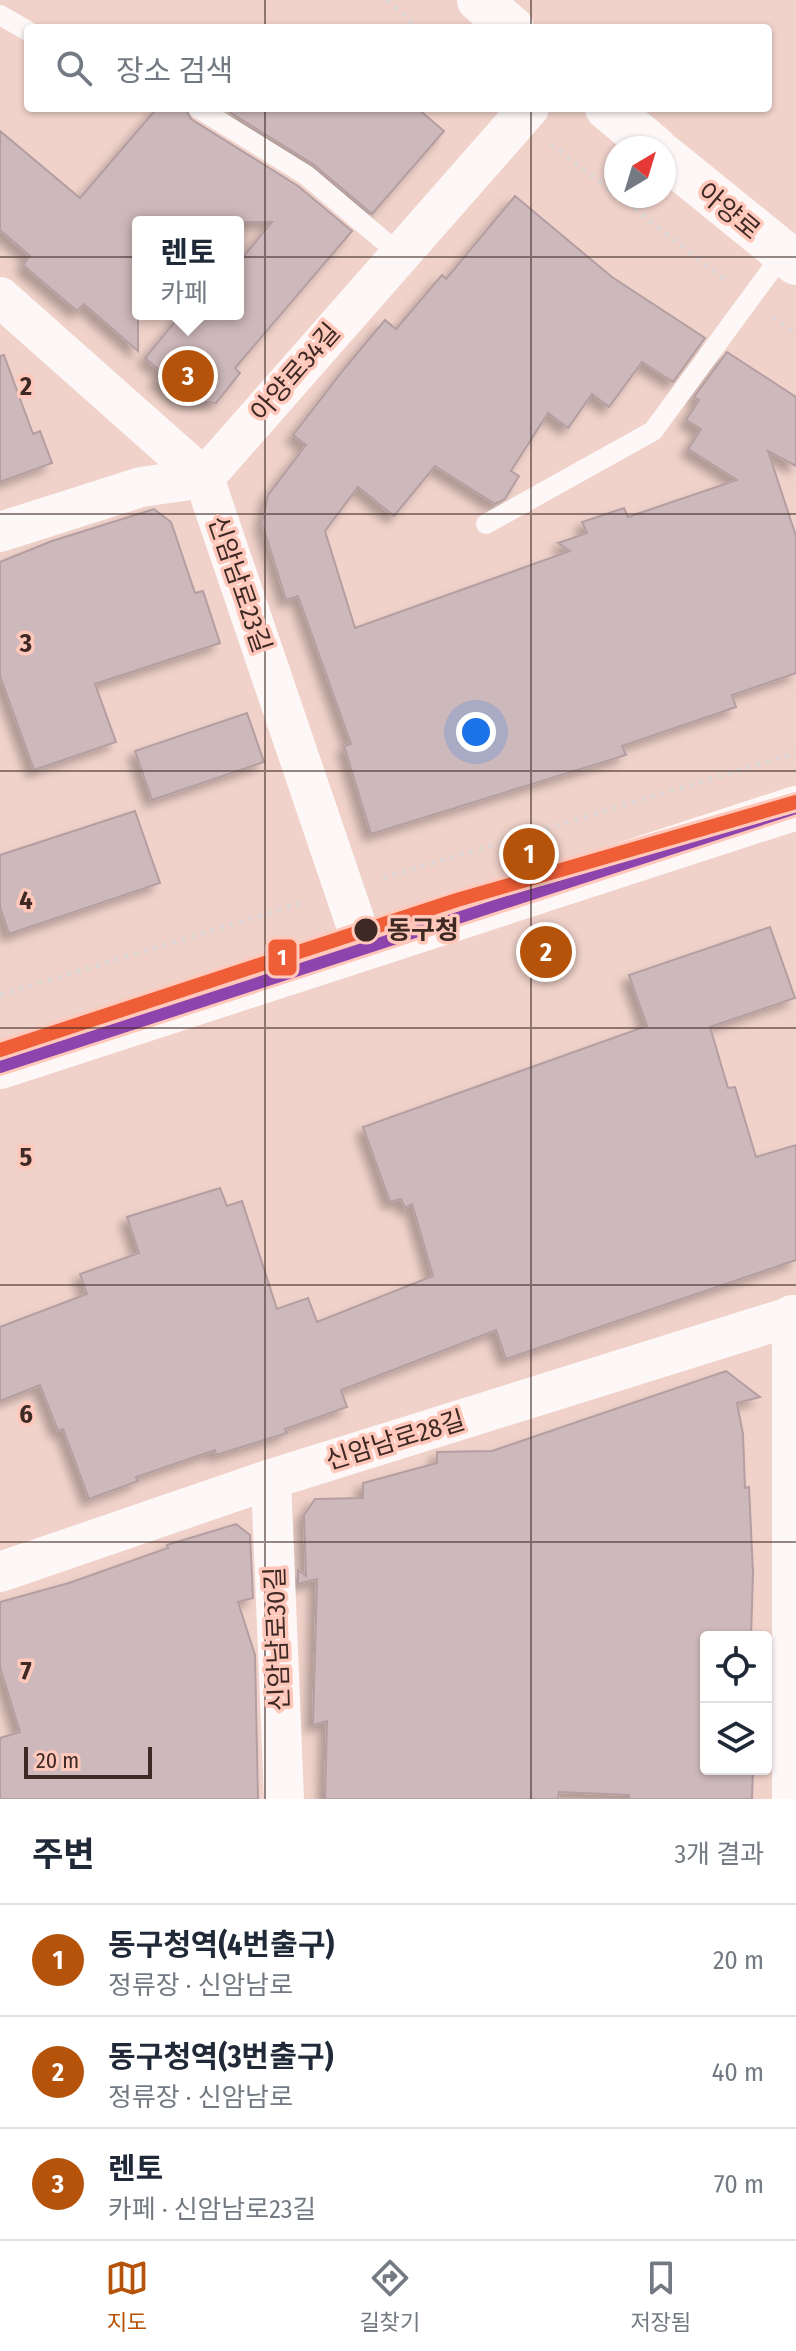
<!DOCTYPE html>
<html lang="ko">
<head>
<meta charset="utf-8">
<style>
	:root { --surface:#fff; --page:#f6f6f7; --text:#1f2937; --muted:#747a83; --line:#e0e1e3; --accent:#b45309 }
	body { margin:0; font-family:"Fira Sans Condensed","Noto Sans KR",sans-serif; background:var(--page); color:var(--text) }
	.controls { position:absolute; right:24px; bottom:24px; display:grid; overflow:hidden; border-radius:8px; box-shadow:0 2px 6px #0004 }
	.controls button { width:72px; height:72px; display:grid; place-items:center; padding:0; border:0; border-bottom:2px solid var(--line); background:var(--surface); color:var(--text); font:40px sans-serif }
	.compass { position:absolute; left:604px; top:136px; width:72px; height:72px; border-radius:50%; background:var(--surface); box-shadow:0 2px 6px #0004; rotate:38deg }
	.scale { position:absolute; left:24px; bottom:20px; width:128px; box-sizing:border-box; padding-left:8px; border:4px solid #3e2924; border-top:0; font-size:22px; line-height:28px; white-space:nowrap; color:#3e2924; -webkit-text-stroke:6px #ffc8bb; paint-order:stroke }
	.you { position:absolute; left:476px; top:732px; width:28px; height:28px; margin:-20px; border:6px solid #fff; border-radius:50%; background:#1a73e8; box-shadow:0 0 0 12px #1a73e833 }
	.badge { display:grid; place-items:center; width:52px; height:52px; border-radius:50%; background:var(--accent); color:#fff; font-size:26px; font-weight:700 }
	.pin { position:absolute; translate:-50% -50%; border:4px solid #fff; box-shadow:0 2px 8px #0006 }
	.popup { position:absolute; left:132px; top:216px; width:112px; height:104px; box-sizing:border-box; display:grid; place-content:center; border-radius:8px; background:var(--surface); filter:drop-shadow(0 2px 6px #0005); font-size:26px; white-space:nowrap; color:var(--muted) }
	.popup b { font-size:30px; color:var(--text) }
	.popup::after { content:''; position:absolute; left:50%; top:100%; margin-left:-16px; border:16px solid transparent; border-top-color:var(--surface) }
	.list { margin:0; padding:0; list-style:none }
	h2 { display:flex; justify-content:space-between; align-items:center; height:104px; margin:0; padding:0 32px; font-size:34px }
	h2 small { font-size:26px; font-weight:400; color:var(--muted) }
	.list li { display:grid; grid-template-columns:52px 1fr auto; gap:24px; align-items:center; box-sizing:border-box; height:112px; padding:0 32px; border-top:2px solid var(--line) }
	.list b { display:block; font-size:30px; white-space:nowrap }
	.list p { margin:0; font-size:26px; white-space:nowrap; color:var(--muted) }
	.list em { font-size:26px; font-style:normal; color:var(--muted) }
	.icon { flex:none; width:44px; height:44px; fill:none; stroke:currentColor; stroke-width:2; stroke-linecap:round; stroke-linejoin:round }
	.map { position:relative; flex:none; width:796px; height:1799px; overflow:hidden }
	.search { position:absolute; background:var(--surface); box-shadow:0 2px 6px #0004; left:24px; right:24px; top:24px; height:88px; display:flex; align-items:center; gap:20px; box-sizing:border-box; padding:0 28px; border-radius:8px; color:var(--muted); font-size:30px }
	.sheet { height:440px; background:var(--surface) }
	nav { display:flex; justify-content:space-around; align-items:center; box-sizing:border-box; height:112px; border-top:2px solid var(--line); background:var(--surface); font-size:22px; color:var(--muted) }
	nav a { display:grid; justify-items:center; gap:4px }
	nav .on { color:var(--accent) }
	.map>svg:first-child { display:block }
</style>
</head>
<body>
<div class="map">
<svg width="796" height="1799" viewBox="0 0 796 1799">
	<defs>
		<filter id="shadow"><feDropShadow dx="-7" dy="7" stdDeviation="4" flood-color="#0004"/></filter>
	</defs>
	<rect width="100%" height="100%" fill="#f0d2ca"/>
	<!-- building -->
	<path fill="#cdb8bb" stroke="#b49ea1" stroke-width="2" filter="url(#shadow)" d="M157 108H185L191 119 298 186 352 231 235 368 240 373 216 403 179 399 156 380 162 372 145 358 181 314H238V263L272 222H138V351L84 304 77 311 23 265 30 256 0 230V131L80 198Z
		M223 108H417L444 131 372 214 313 164Z
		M515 196 612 277 705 338 673 382 642 362 609 407 592 394 568 428 548 413 511 471 519 476 505 499 495 504 435 466 394 516 358 487 325 531 355 628 570 551 558 543 587 533 582 522 624 508 628 517 737 480 688 449 701 429 686 420 699 400 694 397 727 352 796 397V466L768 451 796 536V673L732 695 736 707 622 746 626 755 371 834 344 746 351 744 298 596 286 600 262 523 268 495 306 445 293 435 344 369 385 320 396 329 442 275 446 279Z
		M4 355 33 434 40 431 52 463 0 482V356Z
		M154 509 171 522 195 593 203 591 220 643 95 684 116 742 34 770 0 676V562L52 541Z
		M247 713 264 762 152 800 135 751Z
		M135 811 160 883 9 934 0 907V855Z
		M770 927 795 998 710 1027 728 1088 735 1087 756 1157 796 1145V1260L506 1359 496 1330 341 1390 347 1407 285 1429 287 1433 216 1455 215 1450 136 1477 138 1481 89 1499 63 1429 58 1431 40 1385 0 1401V1327L87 1294 80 1274 139 1253 127 1217 220 1188 227 1206 242 1201 277 1309 308 1298 317 1322 433 1276 412 1204 405 1208 401 1199 390 1202 363 1127 647 1026 629 975Z
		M726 1371 760 1397 737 1403 743 1434 745 1488 749 1487 753 1573 751 1637H706V1769H753L752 1799H629V1795L559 1792 558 1799H325L327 1721 313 1725 317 1579 298 1584V1570L306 1576 304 1515 315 1499 363 1498V1483L437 1463V1452L492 1451Z
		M236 1524 250 1535 253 1598 238 1602 255 1655 258 1799H0V1738L20 1732 0 1667V1602L69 1583 168 1548 167 1545Z
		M766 1681H769V1751H766Z"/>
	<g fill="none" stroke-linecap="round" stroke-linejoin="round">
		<!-- path -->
		<path stroke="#e0d6d4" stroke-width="5" stroke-dasharray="4 6" stroke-linecap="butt" d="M387 0 418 28
			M551 144 616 194
			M618 196 724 279
			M773 317 796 334
			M383 878 796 753
			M0 995 305 902"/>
		<!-- service -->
		<path stroke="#fdf8f7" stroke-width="20" d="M0 15 28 31
			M198 108 306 175 398 253
			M486 524 653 431 782 255"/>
		<!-- minor -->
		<path stroke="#fdf8f7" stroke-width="40" d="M0 297 204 478 364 948
			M0 532 141 487 204 478 529 108
			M792 1315V1799
			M271 1479 284 1799
			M0 1572 271 1479 796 1315"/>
		<!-- secondary -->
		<path stroke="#fdf8f7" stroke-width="44" d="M479 0 512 28
			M607 108 655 148
			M664 156 796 263
			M0 1067 796 808"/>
		<!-- bus-1 casing -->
		<g stroke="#ffc8bb" stroke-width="18">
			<path id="bus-1" d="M0 1067 796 808"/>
		</g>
		<!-- bus-1 -->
		<use href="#bus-1" stroke="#8e44ad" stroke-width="12"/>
		<!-- metro-1 casing -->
		<g stroke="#ffc8bb" stroke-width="20">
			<path id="metro-1" d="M0 1050 457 900 796 802"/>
		</g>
		<!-- metro-1 -->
		<use href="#metro-1" stroke="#ef5e37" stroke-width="14"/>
	</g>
	<!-- grid -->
	<path fill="none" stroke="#3e2924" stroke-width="2" stroke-opacity="0.55" d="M265 0V28M531 0V28M265 108V1799M531 108V1799M0 257H796M0 514H796M0 771H796M0 1028H796M0 1285H796M0 1542H796"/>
	<!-- markers -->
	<circle fill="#3e2924" stroke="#ffc8bb" stroke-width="3" cx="366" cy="930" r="13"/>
	<g text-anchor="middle" stroke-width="7" stroke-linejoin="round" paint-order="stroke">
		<!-- street labels -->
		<g font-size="26" fill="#3e2924" stroke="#ffc8bb">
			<text transform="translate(729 211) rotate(40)" y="9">아양로</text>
			<text transform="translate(295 372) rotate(-49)" y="9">아양로34길</text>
			<text transform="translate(240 584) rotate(71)" y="9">신암남로23길</text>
			<text transform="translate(395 1440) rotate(-17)" y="9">신암남로28길</text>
			<text transform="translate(277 1639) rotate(-92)" y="9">신암남로30길</text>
		</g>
		<!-- stop labels -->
		<g font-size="26" font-weight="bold" fill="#3e2924" stroke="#ffc8bb" text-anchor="start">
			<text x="387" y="939">동구청</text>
		</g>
	</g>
	<g font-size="26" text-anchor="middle" font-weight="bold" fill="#3e2924" stroke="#ffc8bb" stroke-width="7" stroke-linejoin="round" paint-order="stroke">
		<text x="26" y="395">2</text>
		<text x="26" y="652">3</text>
		<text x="26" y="909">4</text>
		<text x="26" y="1166">5</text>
		<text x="26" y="1423">6</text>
		<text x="26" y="1680">7</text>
	</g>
	<rect stroke="#ffc8bb" stroke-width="3" x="267" y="938" width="31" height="39" rx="8" fill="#ef5e37"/>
	<g font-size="22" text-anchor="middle" font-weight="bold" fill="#fff">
		<text x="282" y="965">1</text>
	</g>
</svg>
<div class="controls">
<button><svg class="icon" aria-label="locate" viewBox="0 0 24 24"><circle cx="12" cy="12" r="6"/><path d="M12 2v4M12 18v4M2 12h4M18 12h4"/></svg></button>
<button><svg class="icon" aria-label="layers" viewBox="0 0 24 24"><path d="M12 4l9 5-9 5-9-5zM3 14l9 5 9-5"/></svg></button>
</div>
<svg class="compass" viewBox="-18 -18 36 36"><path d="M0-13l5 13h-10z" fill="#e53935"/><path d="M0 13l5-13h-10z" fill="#747a83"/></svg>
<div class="scale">20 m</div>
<div class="you"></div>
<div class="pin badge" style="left:529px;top:854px">1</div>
<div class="pin badge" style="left:546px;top:952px">2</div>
<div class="pin badge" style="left:188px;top:376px">3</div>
<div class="popup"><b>렌토</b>카페</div>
<div class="search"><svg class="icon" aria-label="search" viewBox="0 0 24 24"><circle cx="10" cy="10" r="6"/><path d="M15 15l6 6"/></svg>장소 검색</div>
</div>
<section class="sheet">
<h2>주변<small>3개 결과</small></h2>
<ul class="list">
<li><span class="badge">1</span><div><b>동구청역(4번출구)</b><p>정류장 · 신암남로</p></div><em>20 m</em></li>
<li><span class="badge">2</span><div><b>동구청역(3번출구)</b><p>정류장 · 신암남로</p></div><em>40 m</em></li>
<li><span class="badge">3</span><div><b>렌토</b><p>카페 · 신암남로23길</p></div><em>70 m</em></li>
</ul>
</section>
<nav>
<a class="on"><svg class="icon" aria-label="map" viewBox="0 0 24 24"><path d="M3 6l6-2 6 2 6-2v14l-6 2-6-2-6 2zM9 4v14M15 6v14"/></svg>지도</a>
<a><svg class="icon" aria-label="directions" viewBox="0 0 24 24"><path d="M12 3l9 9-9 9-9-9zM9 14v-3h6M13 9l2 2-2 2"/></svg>길찾기</a>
<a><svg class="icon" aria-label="saved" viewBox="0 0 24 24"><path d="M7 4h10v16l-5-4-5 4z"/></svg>저장됨</a>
</nav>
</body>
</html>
